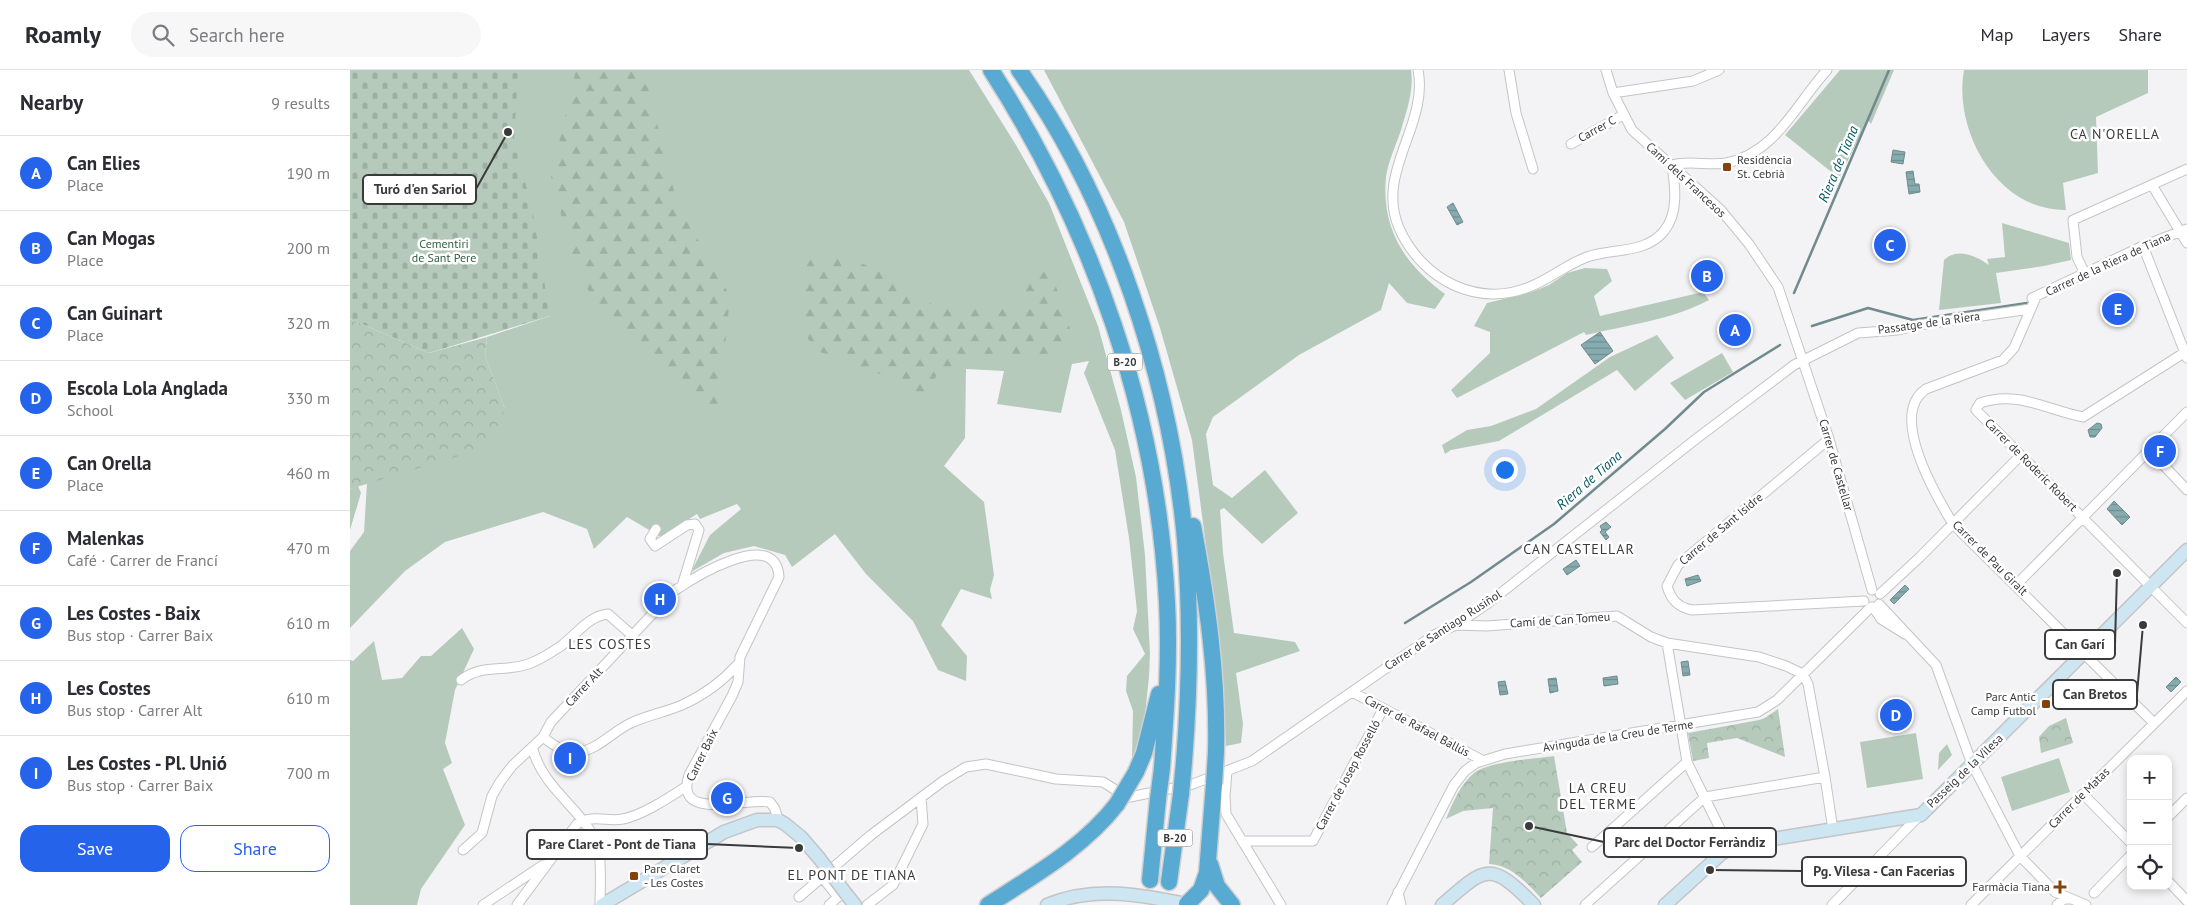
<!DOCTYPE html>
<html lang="en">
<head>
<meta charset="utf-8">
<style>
	:root { --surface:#fff; --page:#f7f7f7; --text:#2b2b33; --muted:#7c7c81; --line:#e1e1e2; --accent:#2563eb }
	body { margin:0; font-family:"PT Sans",sans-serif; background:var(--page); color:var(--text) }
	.controls { position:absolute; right:15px; bottom:15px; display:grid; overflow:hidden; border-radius:10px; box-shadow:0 2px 8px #0003 }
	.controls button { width:45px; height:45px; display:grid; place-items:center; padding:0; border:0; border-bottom:1px solid var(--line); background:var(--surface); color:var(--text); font:25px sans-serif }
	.you { position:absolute; left:1154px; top:399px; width:18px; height:18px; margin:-12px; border:4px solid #fff; border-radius:50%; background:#1a73e8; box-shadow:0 0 0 8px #1a73e833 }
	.badge { display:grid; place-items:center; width:32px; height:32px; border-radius:50%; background:var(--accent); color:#fff; font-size:16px; font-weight:700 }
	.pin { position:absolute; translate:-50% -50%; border:2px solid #fff; box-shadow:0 1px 5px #0006 }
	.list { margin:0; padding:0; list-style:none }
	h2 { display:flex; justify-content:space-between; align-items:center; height:65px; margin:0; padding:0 20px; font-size:21px }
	h2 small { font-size:16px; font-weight:400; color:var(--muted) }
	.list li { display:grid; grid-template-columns:32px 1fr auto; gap:15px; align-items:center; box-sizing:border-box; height:75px; padding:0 20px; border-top:1px solid var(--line) }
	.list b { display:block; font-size:19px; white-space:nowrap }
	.list p { margin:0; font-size:16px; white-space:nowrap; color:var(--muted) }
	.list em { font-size:16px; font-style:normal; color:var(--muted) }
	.actions { display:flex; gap:10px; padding:15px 20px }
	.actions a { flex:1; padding:11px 0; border:1px solid var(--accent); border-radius:15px; text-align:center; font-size:18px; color:var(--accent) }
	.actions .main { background:var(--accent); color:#fff }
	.icon { flex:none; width:28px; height:28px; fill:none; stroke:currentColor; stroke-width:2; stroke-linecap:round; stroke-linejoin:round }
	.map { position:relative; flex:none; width:1837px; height:835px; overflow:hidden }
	header { display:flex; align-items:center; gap:30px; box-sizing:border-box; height:70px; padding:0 25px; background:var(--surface); border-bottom:1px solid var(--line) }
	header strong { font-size:24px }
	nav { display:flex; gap:28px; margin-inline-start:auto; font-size:18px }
	.search { width:350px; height:45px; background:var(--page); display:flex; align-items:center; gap:12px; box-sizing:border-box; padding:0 18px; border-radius:28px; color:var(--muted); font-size:19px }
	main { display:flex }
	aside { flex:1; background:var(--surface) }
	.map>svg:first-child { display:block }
</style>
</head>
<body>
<header>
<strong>Roamly</strong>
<div class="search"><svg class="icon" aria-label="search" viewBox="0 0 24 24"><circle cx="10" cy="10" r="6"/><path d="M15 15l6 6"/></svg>Search here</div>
<nav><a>Map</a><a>Layers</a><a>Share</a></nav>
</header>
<main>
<aside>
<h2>Nearby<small>9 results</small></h2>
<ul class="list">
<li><span class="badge">A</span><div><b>Can Elies</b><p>Place</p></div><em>190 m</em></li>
<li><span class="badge">B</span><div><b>Can Mogas</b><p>Place</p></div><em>200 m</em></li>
<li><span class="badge">C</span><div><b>Can Guinart</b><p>Place</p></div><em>320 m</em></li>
<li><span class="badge">D</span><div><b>Escola Lola Anglada</b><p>School</p></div><em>330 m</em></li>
<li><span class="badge">E</span><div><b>Can Orella</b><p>Place</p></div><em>460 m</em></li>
<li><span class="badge">F</span><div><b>Malenkas</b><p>Café · Carrer de Francí</p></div><em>470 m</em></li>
<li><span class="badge">G</span><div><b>Les Costes - Baix</b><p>Bus stop · Carrer Baix</p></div><em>610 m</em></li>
<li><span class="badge">H</span><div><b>Les Costes</b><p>Bus stop · Carrer Alt</p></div><em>610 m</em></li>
<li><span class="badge">I</span><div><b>Les Costes - Pl. Unió</b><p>Bus stop · Carrer Baix</p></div><em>700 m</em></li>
</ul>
<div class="actions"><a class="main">Save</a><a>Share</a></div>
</aside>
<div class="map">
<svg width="1837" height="835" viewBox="0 0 1837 835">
	<defs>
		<pattern id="forest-firs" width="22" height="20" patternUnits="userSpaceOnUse" patternTransform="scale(1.25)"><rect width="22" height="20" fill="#b6cabc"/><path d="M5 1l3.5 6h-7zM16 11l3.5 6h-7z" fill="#9daea2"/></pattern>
		<pattern id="cemetery-stones" width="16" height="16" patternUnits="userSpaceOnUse" patternTransform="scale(1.25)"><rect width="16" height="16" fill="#b6cabc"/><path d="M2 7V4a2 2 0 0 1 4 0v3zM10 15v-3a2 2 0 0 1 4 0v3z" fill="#9daea2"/></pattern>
		<pattern id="park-crowns" width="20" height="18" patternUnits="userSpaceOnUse" patternTransform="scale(1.25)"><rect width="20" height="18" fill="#b6cabc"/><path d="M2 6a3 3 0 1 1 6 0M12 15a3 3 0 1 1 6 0" fill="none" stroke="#9daea2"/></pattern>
		<pattern id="water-rules" width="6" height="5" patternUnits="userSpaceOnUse" patternTransform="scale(1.25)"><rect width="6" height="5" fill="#87acb0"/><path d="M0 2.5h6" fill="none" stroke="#6f8d90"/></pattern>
	</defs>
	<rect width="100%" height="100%" fill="#f3f3f5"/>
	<!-- green -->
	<path fill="#b6cabc" d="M76 0H619L666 75 699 133 748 256 771 340 786 407 795 485 800 584 799 607 794 654 782 689 783 641 776 621 777 606 795 584 783 559 787 541 779 468 765 380 734 303 739 291 722 294 711 343 647 334 654 301 616 299 615 368 594 396 634 432 644 505 640 520 642 529 611 519 591 555 617 586 616 611 588 600 563 551 516 504 485 464 442 497 435 485 404 476 374 483 341 502 360 465 391 439 387 434 350 449 347 444 311 467 277 447 244 479 237 459 193 442 95 472 55 501 0 558V481L14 462 17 413 155 339 135 286 137 267 200 246Z
		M694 0H1061C1064 20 1057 40 1051 60 1046 75 1038 92 1036 107 1031 159 1055 195 1095 224L1085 239 1057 233 1039 213 1031 240 949 285 863 347 856 364 863 415 882 428 915 400 948 443 912 474 874 438 870 440 873 483 884 563 945 572 950 581 886 603 893 654 891 673 876 676 872 596 842 370 810 258 774 152Z
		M1490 0H1544L1521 54 1518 50 1489 108 1435 65Z
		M1614 0H1798V23L1746 47 1748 103 1713 113 1716 140C1647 141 1603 61 1614 0Z
		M1652 153 1719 173 1721 190 1694 196 1646 203 1651 233 1589 240 1594 190C1608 177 1626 186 1639 195L1637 189 1655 187Z
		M1235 198 1257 199 1262 211 1244 226 1250 246 1353 222 1359 230C1322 250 1277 255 1236 265L1234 262 1107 328 1101 320 1140 283V262L1124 256 1137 233 1182 222 1199 215 1217 203Z
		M1307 265 1324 288 1285 321 1267 300 1149 371 1101 380 1095 384 1092 375 1117 360 1141 356 1186 339 1260 287Z
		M1372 283 1383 302 1335 330 1320 313Z
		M8 416 11 423 0 460V419Z
		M112 558 124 579 105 620 95 673 102 693 93 699 115 755 71 819 67 835H0V590L3 591 24 571 32 610 52 608 71 586H81Z
		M1566 663 1573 709 1517 718 1510 672Z
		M1597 674 1602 685 1588 700 1589 683Z
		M1709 688 1720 722 1662 741 1651 707Z"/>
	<!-- forest -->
	<path fill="url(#forest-firs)" d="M226 0 294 1 327 133 380 226 368 352 298 281 247 239 222 186 201 107Z
		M490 183 552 212 586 237 672 239 675 212 700 198 721 262 701 284H659L614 290 587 304 573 337 535 306 465 280 454 262 449 210 463 185Z"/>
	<!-- cemetery -->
	<path fill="url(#cemetery-stones)" d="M0 0H121L168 3 164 70 182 138 200 246 79 283 0 249Z"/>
	<!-- park -->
	<path fill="url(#park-crowns)" d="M0 249 79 283 137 267 135 286 155 339 139 377 0 419Z
		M1428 639 1435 687 1387 668 1357 673 1359 688 1343 691 1338 663 1409 650 1415 648Z
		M1716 648 1723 673 1691 683 1689 667 1699 656Z
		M1204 686 1217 763 1228 775 1222 780 1232 792 1191 828C1177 813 1161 795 1139 794L1143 738 1113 741 1096 749C1103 732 1110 715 1124 703 1140 691 1184 689 1204 686Z"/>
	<!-- water -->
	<path fill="url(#water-rules)" stroke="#708a8d" d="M1543 80 1555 82 1553 94 1541 92Z
		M1563 101 1565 114H1569L1570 122 1559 124 1556 102Z
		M1103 133 1113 152 1107 155 1097 137Z
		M1250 262 1263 281 1245 294 1231 275Z
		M1747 353 1751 354 1752 358 1745 367H1740L1738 360Z
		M1764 431 1780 447 1772 455 1757 439Z
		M1256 452 1261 457 1255 462 1259 467 1256 470 1250 462 1252 460 1250 456Z
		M1226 490 1230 496 1217 505 1213 499Z
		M1348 505 1351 511 1337 516 1335 509Z
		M1555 515 1559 519 1544 534 1540 530Z
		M1338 591 1340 605 1333 606 1331 592Z
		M1267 606 1268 614 1254 616 1253 608Z
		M1826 607 1831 612 1821 622 1816 617Z
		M1206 608 1208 621 1200 623 1198 609Z
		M1155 611 1158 624 1150 625 1148 612Z"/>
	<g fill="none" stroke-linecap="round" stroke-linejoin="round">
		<!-- stream -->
		<path stroke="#708a8d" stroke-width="2.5" d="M1444 223 1539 0
			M1462 256 1518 238 1563 250 1677 233
			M1055 553 1121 512 1204 454 1315 359 1354 322 1430 275"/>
		<!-- street casing -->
		<g stroke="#c3c4c5" stroke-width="11">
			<path id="street" d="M1068 0C1079 55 1025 102 1049 158 1072 210 1129 240 1184 215 1202 207 1218 194 1237 187 1263 178 1296 184 1314 161 1329 143 1325 116 1322 95
				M1159 0 1166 43 1183 99
				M1256 0 1263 23 1282 60 1370 139 1399 174 1428 217 1479 369 1522 520
				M1263 23 1343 11 1369 0
				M1221 74 1273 45
				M1322 95C1339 90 1359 96 1376 93 1426 83 1446 34 1477 0
				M1802 115 1837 173
				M1793 176 1837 288
				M1735 204 1727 187 1723 150 1837 99
				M1686 227 1664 278 1653 290 1576 319C1538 345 1586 426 1603 454L1804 653
				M1682 228 1793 176 1837 159
				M1837 281 1733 347C1697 340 1668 320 1630 333L1626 340 1837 553
				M1479 369 1328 495 1317 516C1321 530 1328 537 1342 540L1514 531
				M1800 381 1837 420
				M306 459 300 469 305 476 337 455 345 454 349 460 332 516
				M1666 515 1837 342
				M1530 524 1570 487 1670 386
				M1529 534 1586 595 1622 694 1670 786 1705 822 1736 835
				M1523 537 1531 549 1555 564
				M1106 555 1137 556 1267 546 1301 567 1317 573 1409 587 1436 596 1453 604 1458 614 1475 707
				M1317 573 1337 692 1380 779
				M111 610C132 593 157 603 181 593 191 589 202 582 211 576 226 565 238 546 258 544L283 566
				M1002 622 1132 690
				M193 667C203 675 214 683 228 682 248 680 263 661 281 653 298 645 316 642 332 635 354 625 373 611 388 594
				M182 677C194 722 234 738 248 777 252 790 250 820 250 835
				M877 701 875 726 876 744 931 835
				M1733 724 1781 773
				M1818 747 1837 728
				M892 771H963L1033 639
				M1242 777 1337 692
				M113 780 132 763 142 726 150 712 162 696 193 667 201 652 324 521C343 508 426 456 429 507L390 587 388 612 382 626 339 705C323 753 398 727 420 732L425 739 428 750
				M472 807 488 827 479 835
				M1818 811 1837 831
				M1048 822 1051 835
				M1744 823 1781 785
				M449 827 521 765 593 711 616 697 636 694 706 709 753 712 772 724 780 727 843 714 902 691 1084 565 1106 555 1137 534 1346 369 1444 295 1508 263 1548 260 1569 255 1680 239
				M133 835 193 795
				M167 835 227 754C243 744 257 752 273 749 293 745 320 727 337 716
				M517 835 543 815 573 754 571 728
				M1042 835 1104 715 1115 701 1126 693 1155 684 1408 642 1427 630 1521 537
				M1235 835 1355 727 1475 707 1483 760
				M1482 835 1570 745
				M1621 835 1837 621
				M1707 835 1714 829H1719"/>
		</g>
		<!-- secondary casing -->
		<g stroke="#c3c4c5" stroke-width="15">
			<path id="secondary" d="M497 825 505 835
				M252 835 374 762 407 750H428L435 754 451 767 469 788
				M697 835C744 815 793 825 841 835
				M1092 835C1136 796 1141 791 1184 835
				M1315 835 1371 784 1380 779 1398 773 1571 745 1837 480"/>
		</g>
		<!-- highway casing -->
		<g stroke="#d0d0d0" stroke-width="19">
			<path id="highway" d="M641 0C743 159 807 342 817 532 820 587 816 642 812 698
				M669 0C763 133 820 308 835 469 841 543 840 617 834 692
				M843 456C857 530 868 605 866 682
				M786 702 794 683 809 624
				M860 794 867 816 882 835
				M800 810 808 729
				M819 812 831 724
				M837 834 851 820 857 803 864 714
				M638 835C683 806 734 777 767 734"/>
		</g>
		<!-- street -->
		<use href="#street" stroke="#fff" stroke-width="9"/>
		<!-- secondary -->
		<use href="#secondary" stroke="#cde6f2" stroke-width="12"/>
		<!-- highway -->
		<use href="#highway" stroke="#58aad2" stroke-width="16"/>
		<!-- secondary-bridge casing -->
		<g stroke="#c3c4c5" stroke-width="15" stroke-linecap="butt">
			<path id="secondary-bridge" d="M469 788 497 825"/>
		</g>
		<!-- highway-bridge casing -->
		<g stroke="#d0d0d0" stroke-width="19" stroke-linecap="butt">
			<path id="highway-bridge" d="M864 714 866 682
				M831 724 834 692
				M808 729 812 698
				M767 734 786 702"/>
		</g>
		<!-- secondary-bridge -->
		<use href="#secondary-bridge" stroke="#cde6f2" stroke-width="12"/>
		<!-- highway-bridge -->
		<use href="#highway-bridge" stroke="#58aad2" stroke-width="16"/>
	</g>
	<!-- markers -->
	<g fill="#84430c" stroke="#fff" stroke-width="2">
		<rect x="1372" y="92" width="10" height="10" rx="2.5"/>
		<rect x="1691" y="629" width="10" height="10" rx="2.5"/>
		<rect x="279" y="801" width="10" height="10" rx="2.5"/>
		<path d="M1707.5 809.5h5v5h5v5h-5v5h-5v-5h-5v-5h5z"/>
	</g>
	<g text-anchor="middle" stroke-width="5" stroke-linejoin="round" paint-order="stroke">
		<!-- shield labels -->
		<g fill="#fff" stroke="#757576" stroke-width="1">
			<rect x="757.5" y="283.5" width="35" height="17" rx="4"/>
			<rect x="807.5" y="759.5" width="35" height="17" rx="4"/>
		</g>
		<g font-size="11" font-weight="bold" fill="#3a3a3b">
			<text x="775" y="296">B-20</text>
			<text x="825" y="772">B-20</text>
		</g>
		<!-- street labels -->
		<g font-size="12" fill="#3a3a3b" stroke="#fff">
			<text transform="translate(1247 59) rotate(-29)" y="4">Carrer C</text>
			<text transform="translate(1336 110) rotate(43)" y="4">Camí dels Francesos</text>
			<text transform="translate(1758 194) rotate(-25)" y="4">Carrer de la Riera de Tiana</text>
			<text transform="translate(1579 253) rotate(-8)" y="4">Passatge de la Riera</text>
			<text transform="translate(1486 395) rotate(74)" y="4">Carrer de Castellar</text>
			<text transform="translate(1681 395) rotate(45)" y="4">Carrer de Roderic Robert</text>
			<text transform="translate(1371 459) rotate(-40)" y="4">Carrer de Sant Isidre</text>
			<text transform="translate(1640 488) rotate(45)" y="4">Carrer de Pau Giralt</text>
			<text transform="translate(1210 550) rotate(-4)" y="4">Camí de Can Tomeu</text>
			<text transform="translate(1093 560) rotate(-33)" y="4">Carrer de Santiago Rusiñol</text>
			<text transform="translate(234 617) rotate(-47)" y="4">Carrer Alt</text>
			<text transform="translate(1067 656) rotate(28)" y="4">Carrer de Rafael Ballús</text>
			<text transform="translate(1268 666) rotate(-9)" y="4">Avinguda de la Creu de Terme</text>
			<text transform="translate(352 685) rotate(-64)" y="4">Carrer Baix</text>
			<text transform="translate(1615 701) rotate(-44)" y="4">Passeig de la Vilesa</text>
			<text transform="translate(998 705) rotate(-62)" y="4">Carrer de Josep Rosselló</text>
			<text transform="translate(1729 728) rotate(-45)" y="4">Carrer de Matas</text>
		</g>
		<!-- poi labels -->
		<g font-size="12" fill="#3a3a3b" stroke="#fff" text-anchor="start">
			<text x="1387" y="94">Residència<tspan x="1387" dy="14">St. Cebrià</tspan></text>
			<text x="1686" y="631" text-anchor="end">Parc Antic<tspan x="1686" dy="14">Camp Futbol</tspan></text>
			<text x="294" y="803">Pare Claret<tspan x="294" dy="14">- Les Costes</tspan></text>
			<text x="1700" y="821" text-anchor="end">Farmàcia Tiana</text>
		</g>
		<!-- park labels -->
		<g font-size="12" fill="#316042" stroke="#fff">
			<text x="94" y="178">Cementiri<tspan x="94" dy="14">de Sant Pere</tspan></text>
		</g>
		<!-- neighbourhood labels -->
		<g font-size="14" letter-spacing="1" fill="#3a3a3b" stroke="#fff">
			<text x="1765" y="69">CA N'ORELLA</text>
			<text x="1229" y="484">CAN CASTELLAR</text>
			<text x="260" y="579">LES COSTES</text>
			<text x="1248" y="723">LA CREU<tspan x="1248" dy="16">DEL TERME</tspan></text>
			<text x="502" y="810">EL PONT DE TIANA</text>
		</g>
		<!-- water labels -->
		<g font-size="14" font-style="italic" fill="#02595f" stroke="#fff">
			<text transform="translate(1488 94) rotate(-67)" y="5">Riera de Tiana</text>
			<text transform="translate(1239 410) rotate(-41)" y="5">Riera de Tiana</text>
		</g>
	</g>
	<!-- callouts -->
	<path fill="none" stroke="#3a3a3b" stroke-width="2" d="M158 62L126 119M1767 503L1765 574M1793 555L1787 624M1179 756L1254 772M449 778L357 774M1360 800L1452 801"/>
	<g fill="#3a3a3b" stroke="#fff" stroke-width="2">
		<circle cx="158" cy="62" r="5"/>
		<circle cx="1767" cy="503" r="5"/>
		<circle cx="1793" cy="555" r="5"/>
		<circle cx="1179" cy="756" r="5"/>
		<circle cx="449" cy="778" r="5"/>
		<circle cx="1360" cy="800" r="5"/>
	</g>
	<g fill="#fff" stroke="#3a3a3b" stroke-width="2">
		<rect x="13" y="105" width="113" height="29" rx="5"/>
		<rect x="1695" y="560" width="70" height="29" rx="5"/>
		<rect x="1703" y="610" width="84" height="29" rx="5"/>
		<rect x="1254" y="758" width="172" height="29" rx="5"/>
		<rect x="177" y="760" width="180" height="29" rx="5"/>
		<rect x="1452" y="787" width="164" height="29" rx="5"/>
	</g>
	<g font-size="14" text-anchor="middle" font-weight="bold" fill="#3a3a3b">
		<text x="70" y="124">Turó d'en Sariol</text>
		<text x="1730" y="579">Can Garí</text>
		<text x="1745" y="629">Can Bretos</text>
		<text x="1340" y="777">Parc del Doctor Ferràndiz</text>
		<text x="267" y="779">Pare Claret - Pont de Tiana</text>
		<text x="1534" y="806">Pg. Vilesa - Can Facerias</text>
	</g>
</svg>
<div class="controls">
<button>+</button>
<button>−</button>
<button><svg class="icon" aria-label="locate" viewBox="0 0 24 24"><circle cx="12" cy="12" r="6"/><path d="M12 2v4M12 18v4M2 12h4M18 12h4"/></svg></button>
</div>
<div class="you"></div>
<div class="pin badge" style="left:1385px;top:260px">A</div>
<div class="pin badge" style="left:1357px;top:206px">B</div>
<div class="pin badge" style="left:1540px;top:175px">C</div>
<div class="pin badge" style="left:1546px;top:645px">D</div>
<div class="pin badge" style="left:1768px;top:239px">E</div>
<div class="pin badge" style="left:1810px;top:381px">F</div>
<div class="pin badge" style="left:377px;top:728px">G</div>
<div class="pin badge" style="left:310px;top:529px">H</div>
<div class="pin badge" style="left:220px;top:688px">I</div>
</div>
</main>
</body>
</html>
